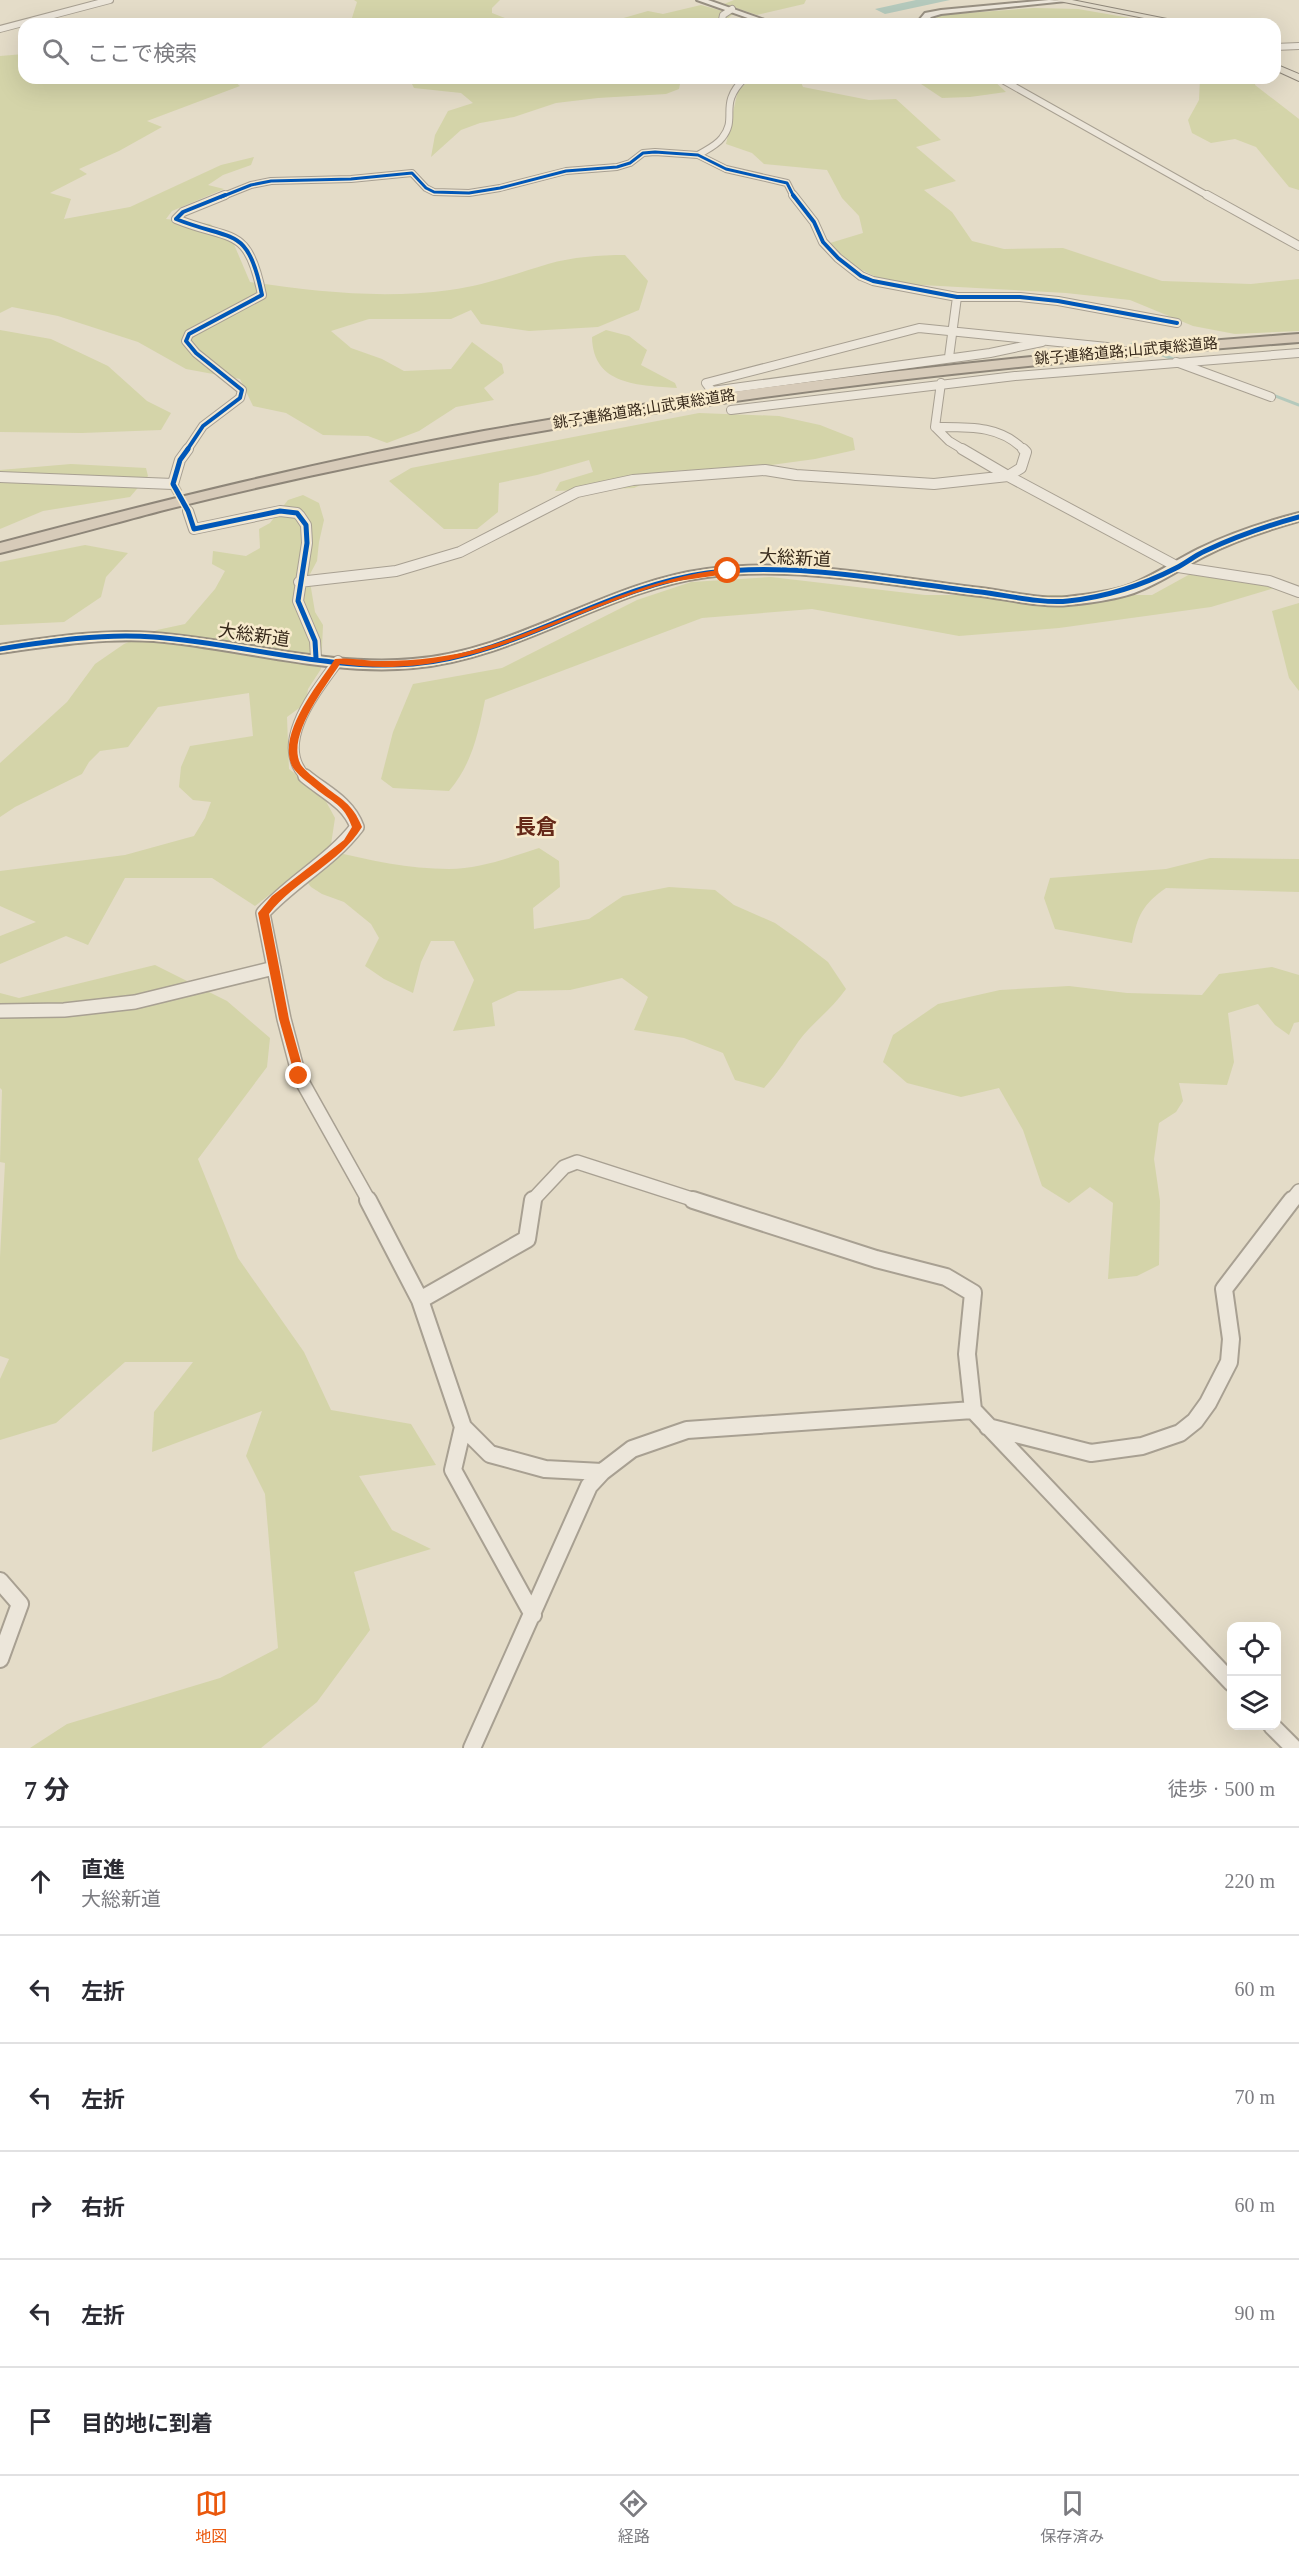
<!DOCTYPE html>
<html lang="ja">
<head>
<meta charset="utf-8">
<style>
	:root { --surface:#fff; --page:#f7f7f7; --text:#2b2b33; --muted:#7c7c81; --line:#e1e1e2; --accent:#ea580c }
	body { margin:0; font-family:"Times New Roman","Noto Sans JP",serif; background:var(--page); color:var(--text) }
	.controls { position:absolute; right:18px; bottom:18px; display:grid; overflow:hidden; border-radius:12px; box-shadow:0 6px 24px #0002 }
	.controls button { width:54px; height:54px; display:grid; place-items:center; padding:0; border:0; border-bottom:2px solid var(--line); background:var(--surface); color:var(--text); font:30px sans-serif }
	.stop { position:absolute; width:18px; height:18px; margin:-14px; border:4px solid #ea580c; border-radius:50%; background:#fff }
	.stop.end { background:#ea580c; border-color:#fff; box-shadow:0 2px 6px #0008 }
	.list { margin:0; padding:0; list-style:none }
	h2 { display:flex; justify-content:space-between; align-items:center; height:78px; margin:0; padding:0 24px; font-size:26px }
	h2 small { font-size:20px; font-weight:400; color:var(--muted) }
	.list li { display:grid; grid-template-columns:39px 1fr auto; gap:18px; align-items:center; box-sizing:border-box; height:108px; padding:0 24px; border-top:2px solid var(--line) }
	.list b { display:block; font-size:22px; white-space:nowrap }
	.list p { margin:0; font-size:20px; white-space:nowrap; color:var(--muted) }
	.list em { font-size:20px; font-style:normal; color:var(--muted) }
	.icon { flex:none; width:33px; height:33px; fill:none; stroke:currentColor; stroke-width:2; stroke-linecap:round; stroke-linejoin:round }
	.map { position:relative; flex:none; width:1299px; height:1748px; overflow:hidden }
	.search { position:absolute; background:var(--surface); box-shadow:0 6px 24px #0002; left:18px; right:18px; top:18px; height:66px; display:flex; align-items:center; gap:15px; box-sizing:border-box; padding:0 21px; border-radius:18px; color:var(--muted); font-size:22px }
	.sheet { height:726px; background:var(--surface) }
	nav { display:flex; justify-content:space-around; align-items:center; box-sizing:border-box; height:84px; border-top:2px solid var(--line); background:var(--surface); font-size:16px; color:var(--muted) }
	nav a { display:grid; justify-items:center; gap:3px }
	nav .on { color:var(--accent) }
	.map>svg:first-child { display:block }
</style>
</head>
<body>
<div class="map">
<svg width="1299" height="1748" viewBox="0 0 1299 1748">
	<rect width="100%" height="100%" fill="#e4dcc8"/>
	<!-- green -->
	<path fill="#d4d4a9" d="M354 0H500L492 8V13L520 24H347L351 21 357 2Z
		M734 0H806L804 4 757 15 724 4Z
		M701 5 733 14 725 21 726 24H613L620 19 648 11 663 14Z
		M1034 8 1078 9 1165 24H927L940 15Z
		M24 54V78H239L234 81 240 86 147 121 162 127 119 151 79 169 87 174 50 193 71 199 64 219 130 207 221 165 254 157 251 165 223 175 208 185 224 189 172 211 166 219 210 224 233 242 250 282C316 292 383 299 450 290 487 285 514 274 548 264 572 257 599 255 625 255L648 281 639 310 598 327 529 331 481 324 471 310 451 319H369L331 331 351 348 382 359 404 371 451 369 472 342 502 364 504 373 484 388 494 400 456 407 419 431 387 443 368 436 323 435 286 413 253 406 240 379 186 369 138 342 58 316 12 307 0 313V56Z
		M409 78H688L681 79 679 89 666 94 598 98 556 103 514 117 480 123 461 130 431 157 435 135 448 111 473 103 461 93 414 88Z
		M753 78H799L803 87 869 100 896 99 941 140 916 147 956 181 924 190 952 212 972 241 1004 249 1063 248 1162 281 1251 284 1299 279V331L1235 334 1193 326 1130 300 1066 293 903 284 876 277 852 265 830 243 863 233 859 216 842 198 827 170 764 164 752 153 726 144 738 90Z
		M912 78H991L1006 92 970 97 942 98Z
		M1200 78H1256L1255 85 1299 119V190L1289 187 1256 147 1235 139 1211 143 1192 133 1188 120 1199 100Z
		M0 330 51 339 108 366 147 401 171 413 161 430 82 433 0 432Z
		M606 330 629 336 647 350 641 365 675 383 677 388C639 385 593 386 592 337Z
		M699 413 779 416 820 425 853 438 855 450 815 459 756 467 671 471 634 488 555 491 560 482 593 472 589 460 537 475 499 483 498 512 477 529H444L389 481 411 468Z
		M71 464 146 468 148 476 130 497 43 511 0 529V470Z
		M303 495 319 503 324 520 319 542 317 561 309 576 315 612 323 625 321 669 308 689 306 703 287 717 289 769 322 794 335 818 330 851C369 860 409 869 449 869 480 869 511 857 539 848L559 861 560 887 533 908 534 929 589 919 623 896 669 887 715 890 734 905 775 923 802 942 828 962 846 989C832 1009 812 1023 798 1042 787 1058 778 1073 764 1088L735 1080 723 1053 684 1038 634 1030 648 997 622 978 570 990 518 991 492 1003 495 1026 453 1031 474 980 454 941H431L421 962 413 993 384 979 365 966 379 938 371 924 344 902 322 894 311 887 299 872 255 906 212 878H125L88 945 66 936 0 964V936L36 922 0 906V871L125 855 194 836 205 818 211 802 193 800 179 787 181 767 190 746 253 736 249 693 158 707 128 747 100 751 89 762 82 774 15 807 0 817V763L67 702 95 664 124 644 157 630 185 624 215 589 225 571 212 564 213 551 246 556 260 548 259 529 270 523 288 500Z
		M85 545 128 553 106 577 101 597 64 622 0 625V562Z
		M1192 573 1278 587 1211 607 1059 628 959 636 812 609 702 618 485 700C478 734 472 764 449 791L393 788 381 779 393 732 413 684 502 668 637 600 691 582 771 577 925 595H1152Z
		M1299 603V691L1289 678 1272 611Z
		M1210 858 1299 859V892L1166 888C1142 905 1138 915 1132 943L1055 929 1044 898 1050 878 1166 869Z
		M155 965 227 1001 270 1038 267 1067 198 1159 238 1258 304 1352 331 1410 411 1424 436 1465 359 1476 392 1530 431 1549 354 1572 370 1630 317 1702 261 1748H30L67 1724 220 1678 278 1648 265 1494 246 1456 262 1411 152 1452 154 1412 193 1362H125L56 1423 0 1440V1379L9 1359 0 1356V1257L5 1163 0 1162 2 1090 0 1088V993L19 998Z
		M1272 967 1299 975V1022L1294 1023 1289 1035 1275 1025 1258 1004 1228 1013 1234 1062 1227 1085 1179 1083 1183 1101 1176 1112 1159 1123 1154 1159 1160 1201 1159 1265 1137 1276 1108 1279 1113 1203 1090 1187 1069 1203 1042 1186 1023 1130 999 1088 961 1097 907 1083 883 1062 893 1035 938 1004 1000 990 1069 986 1127 993 1202 995 1219 974Z"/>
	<!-- water -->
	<path fill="#b4c9bc" d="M916 0H950L885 14 875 9Z"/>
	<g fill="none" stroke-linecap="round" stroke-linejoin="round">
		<!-- stream -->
		<path stroke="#b4c9bc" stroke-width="3" d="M1132 344 1144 349
			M1155 352 1178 361
			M1270 394 1299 405"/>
		<!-- street-tunnel -->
		<path stroke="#c1b8a5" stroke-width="10" stroke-dasharray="10 5" stroke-linecap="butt" d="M173 484 188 511"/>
		<!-- street-far4 casing -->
		<g stroke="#a8a092" stroke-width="8">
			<path id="street-far4" d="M721 24 723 15 732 9
				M0 29 110 0
				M1275 47 1299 46
				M999 78 1210 197
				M698 155C706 150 716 146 722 138 739 117 717 105 745 78
				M221 197 251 185 271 181 351 179 412 173 426 188 434 192 469 193 500 188 566 171 617 167 630 163 643 153 655 152 698 155 726 169 787 183 794 197"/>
		</g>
		<!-- street-far3 casing -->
		<g stroke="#a8a092" stroke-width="10">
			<path id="street-far3" d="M793 195 814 222 823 242 838 258 861 276 873 281 957 297H1020L1058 301 1177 323
				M1207 195 1299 246
				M1042 342 990 353 712 391 706 383 919 328 1107 347
				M949 357 957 297
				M1176 362 1271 397
				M941 383 935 427 949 441 964 450
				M731 410 1015 376 1299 353
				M935 427C968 427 1000 425 1024 450
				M187 450 203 426 240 398 242 390 196 353 186 341 189 334 262 295C248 225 233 242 176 219L183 212 225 195"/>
		</g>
		<!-- street-far2 casing -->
		<g stroke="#a8a092" stroke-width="12">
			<path id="street-far2" d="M962 449 1008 476 1178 567 1269 581 1299 592
				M0 477 173 484 180 460 188 449
				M188 511 194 529 280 511 297 513 300 516 306 525 307 543 298 601 315 641 316 658
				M299 582 396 571 460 552 577 492 633 480 765 470 796 475 934 484 1008 476 1021 468 1026 452 1023 449
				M307 778C271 745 317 690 338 661"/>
		</g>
		<!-- street-far1 casing -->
		<g stroke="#a8a092" stroke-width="16">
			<path id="street-far1" d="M305 776C324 792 348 802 357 827 331 861 292 881 263 913L284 1019 299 1076 369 1201
				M0 1011 64 1010 135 1002 274 968
				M532 1201 564 1167 577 1162 698 1201
				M1291 1201 1299 1191"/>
		</g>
		<!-- street casing -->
		<g stroke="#a8a092" stroke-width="20">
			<path id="street" d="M368 1200 420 1300 463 1427 490 1454 545 1469 602 1472
				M693 1200 876 1259 946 1277 973 1293 967 1354 973 1410 1232 1683
				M420 1300 527 1239 533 1200
				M463 1427 453 1470 533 1615
				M988 1427 1091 1453 1142 1446 1180 1433 1195 1421 1208 1403 1229 1362 1231 1339 1224 1289 1292 1200
				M0 1581 20 1604 0 1659
				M1272 1726 1294 1748
				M472 1748 589 1486 602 1472 632 1449 687 1430 973 1410"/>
		</g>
		<!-- secondary casing -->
		<g stroke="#989082" stroke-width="4">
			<path id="secondary" d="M697 0H708L776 24H765Z
				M1049 0 1066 1 941 14 931 17 924 24H916L925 13 941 10Z
				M1299 513V521C1267 530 1235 540 1205 556 1181 568 1159 584 1134 593 1114 600 1088 603 1068 605 1044 608 1005 599 981 596 895 586 793 565 707 577 606 590 518 659 413 668 328 676 239 648 154 641 102 638 50 646 0 653V645C50 637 102 629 154 633 239 639 328 667 413 659 517 651 605 582 707 569 793 557 895 578 981 588 1005 591 1044 600 1067 597 1086 595 1109 592 1127 586 1152 577 1174 561 1198 549 1231 533 1264 522 1299 513Z"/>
		</g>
		<!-- primary casing -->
		<g stroke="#8e8679" stroke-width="2">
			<path id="primary" d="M1054 0H1072L1192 24H1174Z
				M1275 64 1299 74V81L1275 70Z"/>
		</g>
		<!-- highway casing -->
		<g stroke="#8e8679" stroke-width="4">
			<path id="highway" d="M1299 334V342C1026 363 754 392 484 441 375 461 267 484 160 511 107 525 54 540 0 553V543C160 501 321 461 484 431 754 383 1026 354 1299 334Z"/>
		</g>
		<!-- street-far4 -->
		<use href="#street-far4" stroke="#ece6da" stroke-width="6"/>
		<!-- street-far3 -->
		<use href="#street-far3" stroke="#ece6da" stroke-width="8"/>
		<!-- street-far2 -->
		<use href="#street-far2" stroke="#ece6da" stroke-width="10"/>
		<!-- street-far1 -->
		<use href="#street-far1" stroke="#ece6da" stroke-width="13"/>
		<!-- street -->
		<use href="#street" stroke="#ece6da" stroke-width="16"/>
		<!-- secondary -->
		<use href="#secondary" fill="#ece6da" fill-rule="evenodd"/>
		<!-- primary -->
		<use href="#primary" fill="#e3dccb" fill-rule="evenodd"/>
		<!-- highway -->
		<use href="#highway" fill="#d7cbb9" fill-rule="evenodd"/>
		<!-- cycleway-far2 casing -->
		<g stroke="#f7eacc" stroke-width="4.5">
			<path id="cycleway-far2" d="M221 197 251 185 271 181 351 179 412 173 426 188 434 192 469 193 500 188 566 171 617 167 630 163 643 153 655 152 698 155 726 169 787 183 794 197"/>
		</g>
		<!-- cycleway-far1 casing -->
		<g stroke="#f7eacc" stroke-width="6">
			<path id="cycleway-far1" d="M793 195 814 222 823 242 838 258 861 276 873 281 957 297H1020L1058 301 1177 323
				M187 450 203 426 240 398 242 390 196 353 186 341 189 334 262 295C248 225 233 242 176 219L183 212 225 195"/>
		</g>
		<!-- cycleway casing -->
		<g stroke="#f7eacc" stroke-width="8">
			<path id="cycleway" d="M188 449 180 460 173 484 188 511 194 529 280 511 297 513 306 525 307 543 298 601 315 641 316 658
				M0 649C50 641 102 633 154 637 239 643 328 671 413 664 517 655 605 587 707 573 793 561 895 582 981 592 1005 595 1044 604 1068 601 1106 597 1141 586 1176 568 1186 563 1194 556 1205 551 1235 537 1266 526 1299 517"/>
		</g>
		<!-- cycleway-far2 -->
		<use href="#cycleway-far2" stroke="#0057b8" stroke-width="3"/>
		<!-- cycleway-far1 -->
		<use href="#cycleway-far1" stroke="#0057b8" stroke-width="4"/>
		<!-- cycleway -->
		<use href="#cycleway" stroke="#0057b8" stroke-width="5"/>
	</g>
	<!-- route -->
	<path fill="#ea580c" d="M728 569 730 570V573C705 578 679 579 654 587 543 622 465 681 340 664 326 686 285 737 301 765 305 771 316 779 322 784 341 800 352 802 362 827 339 864 295 880 269 914L289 1019 305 1076 299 1081 296 1080 279 1019 258 913 272 896 344 840 352 827C344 804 333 803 315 788 309 783 296 774 292 766 277 733 318 685 335 659 349 657 366 661 381 661 416 661 450 657 485 647 567 622 641 577 728 569Z"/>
	<g text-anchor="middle" stroke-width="5" stroke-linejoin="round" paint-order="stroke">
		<!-- far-street labels -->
		<g font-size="15" fill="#36281a" stroke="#f7eacc">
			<text transform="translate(1126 351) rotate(-5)" y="5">銚子連絡道路;山武東総道路</text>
			<text transform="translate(644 409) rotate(-9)" y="5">銚子連絡道路;山武東総道路</text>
		</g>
		<!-- street labels -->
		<g font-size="18" fill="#36281a" stroke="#f7eacc">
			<text transform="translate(795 558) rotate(3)" y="6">大総新道</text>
			<text transform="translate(254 635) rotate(8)" y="6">大総新道</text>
		</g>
		<!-- quarter labels -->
		<g font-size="21" font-weight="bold" fill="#652818" stroke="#f7eacc">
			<text x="536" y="834">長倉</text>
		</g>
	</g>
</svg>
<div class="controls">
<button><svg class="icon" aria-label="locate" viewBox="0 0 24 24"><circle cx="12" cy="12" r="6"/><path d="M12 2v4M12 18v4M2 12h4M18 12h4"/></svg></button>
<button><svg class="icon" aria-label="layers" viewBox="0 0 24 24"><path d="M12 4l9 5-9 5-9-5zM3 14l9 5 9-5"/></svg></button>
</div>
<div class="stop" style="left:728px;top:571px"></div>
<div class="stop end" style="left:299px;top:1076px"></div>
<div class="search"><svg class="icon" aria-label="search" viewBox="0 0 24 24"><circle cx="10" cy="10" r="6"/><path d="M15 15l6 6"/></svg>ここで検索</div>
</div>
<section class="sheet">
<h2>7 分<small>徒歩 · 500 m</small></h2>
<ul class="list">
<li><svg class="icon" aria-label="ahead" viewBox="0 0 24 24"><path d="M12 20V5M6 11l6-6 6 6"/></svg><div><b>直進</b><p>大総新道</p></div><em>220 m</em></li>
<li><svg class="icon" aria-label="left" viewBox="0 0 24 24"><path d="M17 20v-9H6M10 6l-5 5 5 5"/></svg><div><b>左折</b></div><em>60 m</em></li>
<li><svg class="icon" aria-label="left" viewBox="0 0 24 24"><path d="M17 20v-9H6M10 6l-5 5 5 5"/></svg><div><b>左折</b></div><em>70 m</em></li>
<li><svg class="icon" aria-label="right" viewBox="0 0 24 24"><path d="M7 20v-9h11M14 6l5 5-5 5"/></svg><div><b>右折</b></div><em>60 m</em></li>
<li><svg class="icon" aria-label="left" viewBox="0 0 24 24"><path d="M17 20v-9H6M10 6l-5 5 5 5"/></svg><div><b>左折</b></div><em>90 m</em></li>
<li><svg class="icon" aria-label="arrive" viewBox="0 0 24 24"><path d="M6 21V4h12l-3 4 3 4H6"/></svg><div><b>目的地に到着</b></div></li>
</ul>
</section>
<nav>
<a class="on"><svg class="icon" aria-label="map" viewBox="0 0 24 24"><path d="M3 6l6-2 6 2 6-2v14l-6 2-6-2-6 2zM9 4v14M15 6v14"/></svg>地図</a>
<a><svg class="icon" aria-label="directions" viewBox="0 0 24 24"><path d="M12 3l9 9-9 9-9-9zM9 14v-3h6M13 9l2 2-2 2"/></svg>経路</a>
<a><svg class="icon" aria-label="saved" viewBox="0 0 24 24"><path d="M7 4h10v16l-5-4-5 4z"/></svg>保存済み</a>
</nav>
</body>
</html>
